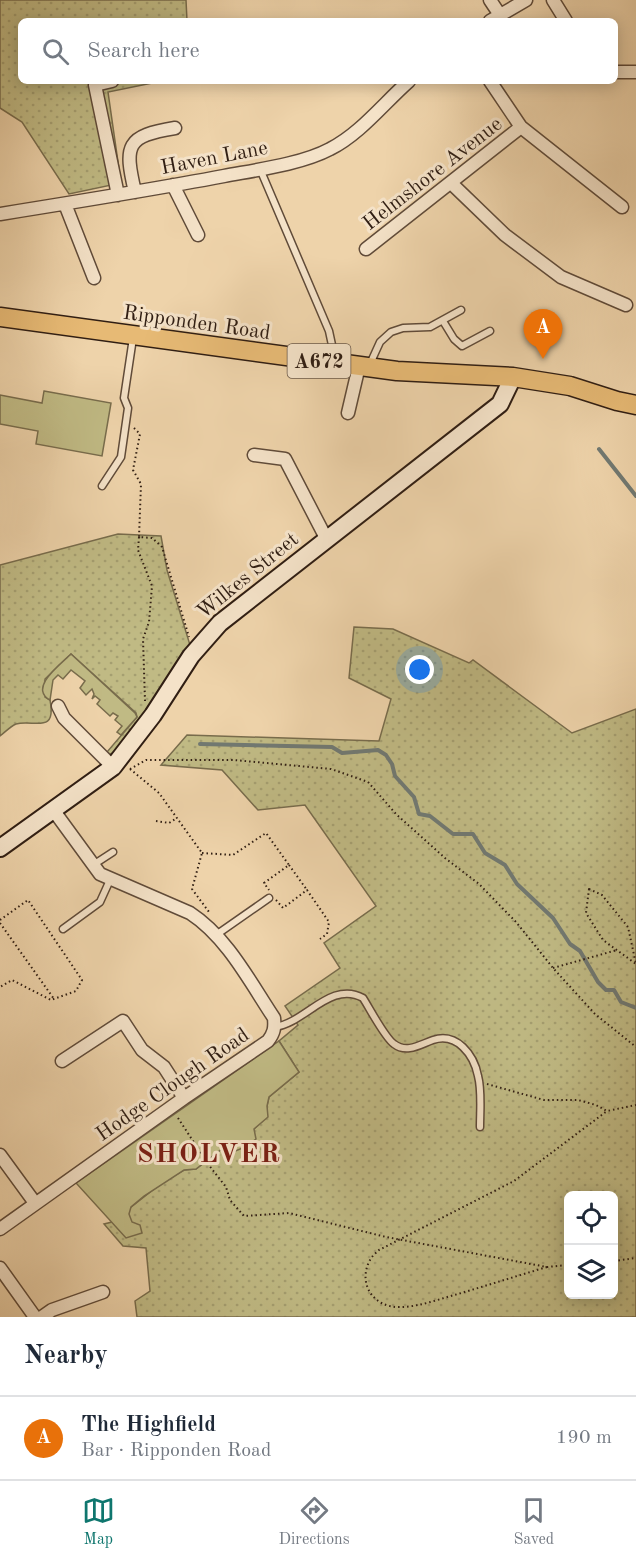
<!DOCTYPE html>
<html lang="en">
<head>
<meta charset="utf-8">
<style>
	:root { --surface:#fff; --page:#f6f6f7; --text:#1f2937; --muted:#747a83; --line:#e0e1e3; --accent:#0f766e }
	body { margin:0; font-family:"Old Standard TT",serif; background:var(--page); color:var(--text) }
	.controls { position:absolute; right:18px; bottom:18px; display:grid; overflow:hidden; border-radius:9px; box-shadow:0 3px 15px #0003 }
	.controls button { width:54px; height:54px; display:grid; place-items:center; padding:0; border:0; border-bottom:2px solid var(--line); background:var(--surface); color:var(--text); font:30px sans-serif }
	.you { position:absolute; left:420px; top:670px; width:21px; height:21px; margin:-15px; border:4px solid #fff; border-radius:50%; background:#1a73e8; box-shadow:0 0 0 9px #1a73e833 }
	.badge { display:grid; place-items:center; width:39px; height:39px; border-radius:50%; background:var(--accent); color:#fff; font-size:20px; font-weight:700 }
	.pin { position:absolute; translate:-50% -50px; filter:drop-shadow(0 2px 3px #0008) }
	.pin::after { content:''; position:absolute; top:32px; width:21px; height:18px; background:inherit; clip-path:polygon(0 0,100% 0,50% 100%) }
	.list { margin:0; padding:0; list-style:none }
	h2 { display:flex; justify-content:space-between; align-items:center; height:78px; margin:0; padding:0 24px; font-size:26px }
	h2 small { font-size:20px; font-weight:400; color:var(--muted) }
	.list li { display:grid; grid-template-columns:39px 1fr auto; gap:18px; align-items:center; box-sizing:border-box; height:84px; padding:0 24px; border-top:2px solid var(--line) }
	.list b { display:block; font-size:22px; white-space:nowrap }
	.list p { margin:0; font-size:20px; white-space:nowrap; color:var(--muted) }
	.list em { font-size:20px; font-style:normal; color:var(--muted) }
	.icon { flex:none; width:33px; height:33px; fill:none; stroke:currentColor; stroke-width:2; stroke-linecap:round; stroke-linejoin:round }
	.map { position:relative; flex:none; width:636px; height:1317px; overflow:hidden }
	.search { position:absolute; background:var(--surface); box-shadow:0 3px 15px #0003; left:18px; right:18px; top:18px; height:66px; display:flex; align-items:center; gap:15px; box-sizing:border-box; padding:0 21px; border-radius:9px; color:var(--muted); font-size:22px }
	.sheet { height:162px; background:var(--surface) }
	nav { display:flex; justify-content:space-around; align-items:center; box-sizing:border-box; height:84px; border-top:2px solid var(--line); background:var(--surface); font-size:16px; color:var(--muted) }
	nav a { display:grid; justify-items:center; gap:3px }
	nav .on { color:var(--accent) }
	.map>svg:first-child { display:block }
</style>
</head>
<body>
<div class="map">
<svg width="636" height="1317" viewBox="0 0 636 1317">
	<defs>
		<pattern id="grass-dots" width="8" height="8" patternUnits="userSpaceOnUse" patternTransform="scale(1.5)"><rect width="8" height="8" fill="#c0ba84"/><path d="M2 2h.1M6 6h.1" fill="none" stroke="#a59f71" stroke-width="1.8" stroke-linecap="round"/></pattern>
	</defs>
	<rect width="100%" height="100%" fill="#eed3aa"/>
	<filter id="stains"><feTurbulence type="fractalNoise" baseFrequency=".00333" numOctaves="4"/><feColorMatrix values="0 0 0 0 .2 0 0 0 0 .09 0 0 0 0 .02 0 0 0 .5 -.17"/></filter>
	<radialGradient id="worn" r=".72"><stop offset=".6" stop-color="#630" stop-opacity="0"/><stop offset="1" stop-color="#630" stop-opacity=".3"/></radialGradient>
	<!-- grass -->
	<path fill="url(#grass-dots)" stroke="#786c4c" stroke-width="1.5" fill-rule="evenodd" d="M0 0H186L187 21H21V81H162L108 92 121 183 69 194 22 122 0 108Z
		M118 534 161 536 167 570 190 645C163 680 144 722 113 753L110 754 107 752 137 717 136 713 71 654 45 679V697L50 700C57 735 33 719 16 724 11 726 4 733 0 736V565Z
		M354 627 393 629 469 663 473 660 572 733 636 709V1317H137L135 1301 150 1291 146 1248 123 1246 104 1224 112 1222 163 1182 184 1170 196 1169 223 1148 254 1129 267 1117V1106L269 1097 299 1072 279 1041 298 1025 285 1006 340 968 324 943 376 906 305 805 258 810 222 770 161 765 187 735 379 741 391 699 349 678ZM568 1196H614V1294H568Z"/>
	<!-- green -->
	<path fill="#c0ba84" stroke="#786c4c" stroke-width="1.5" d="M44 391 111 403 102 456 36 444 38 431 0 424V395L42 403Z
		M71 654 135 713 137 717 121 735 117 732 122 726 115 720 118 716 113 713 110 716 97 704 100 700 95 696 92 699 94 694 92 689 86 695 80 688 85 681 71 670 63 679 58 675 53 680 50 700C28 688 61 664 71 654Z
		M279 1041 299 1072 269 1097 267 1106 268 1117 254 1129 256 1139 245 1147 233 1152 223 1148 196 1169 184 1170 144 1196 131 1207 129 1214 132 1222 140 1225 142 1233 126 1238 76 1183Z"/>
	<g fill="none" stroke-linecap="round" stroke-linejoin="round">
		<!-- stream -->
		<path stroke="#717972" stroke-width="4" d="M599 449 636 496
			M200 744 332 747 342 753 378 750 386 755 392 764 395 776 414 797 419 814 430 816 453 834H473L485 853 505 865 517 884 553 918 570 944 580 951 598 982 606 990H614L621 1002 636 1008"/>
		<!-- lane casing -->
		<g stroke="#604b39" stroke-width="9">
			<path id="lane" d="M260 169 329 331 335 359
				M443 321 454 339 462 346 490 331
				M370 364 380 342 391 332 403 328 430 327 461 310
				M102 486 121 457 128 408 124 398 133 338
				M93 865 113 852
				M63 929 100 902 110 880
				M216 935 269 898
				M275 1027C305 1023 331 980 363 998 370 1009 385 1038 394 1044 407 1054 421 1044 433 1040 457 1032 474 1055 478 1076 482 1091 480 1111 480 1127"/>
		</g>
		<!-- street casing -->
		<g stroke="#604b39" stroke-width="15">
			<path id="street" d="M490 0 500 15
				M553 0 566 21
				M490 21 526 0
				M615 72H636
				M112 81 95 85 118 195
				M490 81 521 127 622 207
				M451 183 505 235 561 277 626 305
				M173 185 198 235
				M135 192C124 145 126 136 175 128
				M65 204 94 278
				M0 214C75 202 150 190 224 176 256 170 302 164 330 149 360 134 384 103 409 81
				M366 249 521 127
				M348 413 359 366
				M254 455 285 459 327 540
				M58 706 64 718 113 767
				M62 1061 123 1021 142 1050 164 1067 184 1098
				M0 1155 35 1203
				M0 1229 184 1098 268 1041C274 1033 275 1028 274 1018 250 982 227 937 190 913L100 874 54 811
				M0 1268 35 1317
				M42 1317 52 1310 103 1292"/>
		</g>
		<!-- secondary casing -->
		<g stroke="#301e13" stroke-width="20">
			<path id="secondary" d="M0 848 113 767 153 715 191 656 220 623 500 404 513 377"/>
		</g>
		<!-- primary casing -->
		<g stroke="#301e13" stroke-width="21">
			<path id="primary" d="M0 317 397 371 513 377 570 386 617 401 636 405"/>
		</g>
		<!-- path -->
		<path stroke="#301e13" stroke-width="2" stroke-dasharray="1.5 3" stroke-linecap="butt" d="M134 428 140 434 133 470 141 484 139 537 152 538 162 547 189 637
			M139 537 138 550 152 586 149 622 143 639 145 701
			M130 769 146 760H234L331 769 368 782 396 814 445 858 479 884 516 922 553 968 595 1014 636 1047
			M130 769 159 793 202 853 192 889 209 912
			M156 821 169 823 177 818
			M202 853 233 855 266 833 289 865 264 883 269 890
			M289 865 307 890
			M589 889 602 895 628 927 636 964 603 940 586 913Z
			M276 900 283 908 307 890 329 922 327 934 320 939
			M0 920 28 900 82 980 76 991 51 1000 12 980 0 987
			M0 923 54 999
			M553 968 617 950
			M487 1084 544 1100H578L596 1105 607 1111 636 1105
			M178 1118 208 1164 226 1187 230 1200 244 1216 289 1213 386 1237 547 1267 568 1265
			M614 1261 636 1258
			M547 1267C517 1276 488 1285 458 1294 439 1299 419 1307 400 1307 374 1308 357 1284 370 1260 372 1256 376 1253 379 1250L514 1181 607 1111"/>
		<!-- lane -->
		<use href="#lane" stroke="#f4e2c8" stroke-width="6"/>
		<!-- street -->
		<use href="#street" stroke="#f4e2c8" stroke-width="12"/>
		<!-- secondary -->
		<use href="#secondary" stroke="#f4e2c8" stroke-width="16"/>
		<!-- primary -->
		<use href="#primary" stroke="#e7ba75" stroke-width="18"/>
	</g>
	<g text-anchor="middle" stroke-width="6" stroke-linejoin="round" paint-order="stroke">
		<!-- shield labels -->
		<rect fill="#f4e2c8" stroke="#6b5949" stroke-width="1.5" x="287.5" y="344" width="63" height="34" rx="4.5"/>
		<g font-size="20" font-weight="bold" fill="#301e13">
			<text x="319" y="368">A672</text>
		</g>
		<!-- street labels -->
		<g font-size="21" fill="#301e13" stroke="#f4e2c8">
			<text transform="translate(214 157) rotate(-11)" y="7">Haven Lane</text>
			<text transform="translate(432 173) rotate(-38)" y="7">Helmshore Avenue</text>
			<text transform="translate(197 322) rotate(8)" y="7">Ripponden Road</text>
			<text transform="translate(247 575) rotate(-39)" y="7">Wilkes Street</text>
			<text transform="translate(172 1084) rotate(-35)" y="7">Hodge Clough Road</text>
		</g>
		<!-- district labels -->
		<g font-size="27" font-weight="bold" letter-spacing="1.5" fill="#7a1f14" stroke="#f4e2c8">
			<text x="209" y="1162">SHOLVER</text>
		</g>
	</g>
	<rect width="100%" height="100%" filter="url(#stains)"/>
	<rect width="100%" height="100%" fill="url(#worn)"/>
</svg>
<div class="controls">
<button><svg class="icon" aria-label="locate" viewBox="0 0 24 24"><circle cx="12" cy="12" r="6"/><path d="M12 2v4M12 18v4M2 12h4M18 12h4"/></svg></button>
<button><svg class="icon" aria-label="layers" viewBox="0 0 24 24"><path d="M12 4l9 5-9 5-9-5zM3 14l9 5 9-5"/></svg></button>
</div>
<div class="you"></div>
<div class="pin badge" style="left:543px;top:359px;background:#e8710a">A</div>
<div class="search"><svg class="icon" aria-label="search" viewBox="0 0 24 24"><circle cx="10" cy="10" r="6"/><path d="M15 15l6 6"/></svg>Search here</div>
</div>
<section class="sheet">
<h2>Nearby<small></small></h2>
<ul class="list">
<li><span class="badge" style="background:#e8710a">A</span><div><b>The Highfield</b><p>Bar · Ripponden Road</p></div><em>190 m</em></li>
</ul>
</section>
<nav>
<a class="on"><svg class="icon" aria-label="map" viewBox="0 0 24 24"><path d="M3 6l6-2 6 2 6-2v14l-6 2-6-2-6 2zM9 4v14M15 6v14"/></svg>Map</a>
<a><svg class="icon" aria-label="directions" viewBox="0 0 24 24"><path d="M12 3l9 9-9 9-9-9zM9 14v-3h6M13 9l2 2-2 2"/></svg>Directions</a>
<a><svg class="icon" aria-label="saved" viewBox="0 0 24 24"><path d="M7 4h10v16l-5-4-5 4z"/></svg>Saved</a>
</nav>
</body>
</html>
